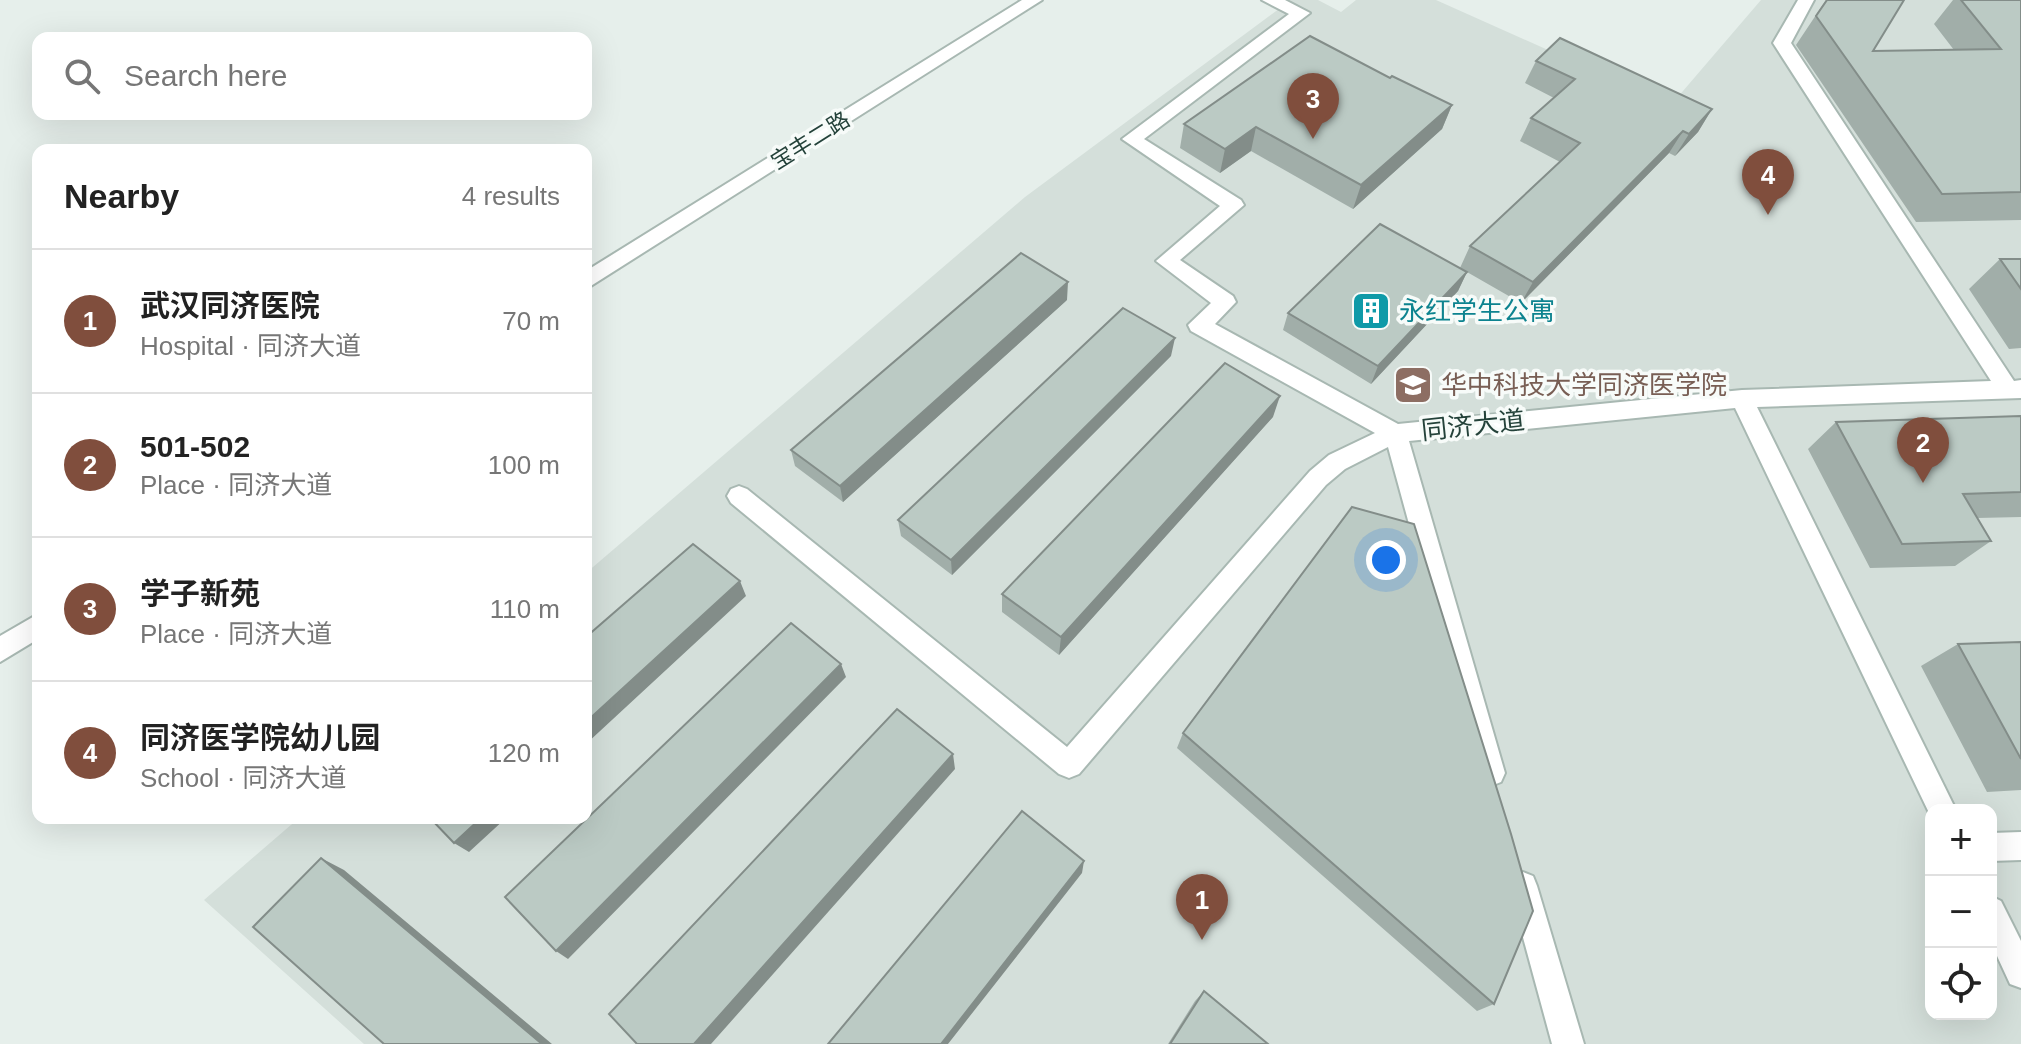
<!DOCTYPE html>
<html lang="en">
<head>
<meta charset="utf-8">
<style>
	:root { --surface:#fff; --page:#f2f2f2; --text:#222; --muted:#767676; --line:#e0e0e0; --accent:#804e3d }
	body { margin:0; font-family:Helvetica,"Noto Sans SC",sans-serif; background:var(--page); color:var(--text) }
	.controls { position:absolute; right:24px; bottom:24px; display:grid; overflow:hidden; border-radius:16px; box-shadow:0 8px 32px #0002 }
	.controls button { width:72px; height:72px; display:grid; place-items:center; padding:0; border:0; border-bottom:2px solid var(--line); background:var(--surface); color:var(--text); font:40px sans-serif }
	.you { position:absolute; left:1386px; top:560px; width:28px; height:28px; margin:-20px; border:6px solid #fff; border-radius:50%; background:#1a73e8; box-shadow:0 0 0 12px #1a73e833 }
	.badge { display:grid; place-items:center; width:52px; height:52px; border-radius:50%; background:var(--accent); color:#fff; font-size:26px; font-weight:700 }
	.pin { position:absolute; translate:-50% -66px; filter:drop-shadow(0 2px 4px #0008) }
	.pin::after { content:''; position:absolute; top:42px; width:28px; height:24px; background:inherit; clip-path:polygon(0 0,100% 0,50% 100%) }
	.list { margin:0; padding:0; list-style:none }
	h2 { display:flex; justify-content:space-between; align-items:center; height:104px; margin:0; padding:0 32px; font-size:34px }
	h2 small { font-size:26px; font-weight:400; color:var(--muted) }
	.list li { display:grid; grid-template-columns:52px 1fr auto; gap:24px; align-items:center; box-sizing:border-box; height:144px; padding:0 32px; border-top:2px solid var(--line) }
	.list b { display:block; font-size:30px; white-space:nowrap }
	.list p { margin:0; font-size:26px; white-space:nowrap; color:var(--muted) }
	.list em { font-size:26px; font-style:normal; color:var(--muted) }
	.icon { flex:none; width:44px; height:44px; fill:none; stroke:currentColor; stroke-width:2; stroke-linecap:round; stroke-linejoin:round }
	.map { position:relative; flex:none; width:2021px; height:1044px; overflow:hidden }
	.search { position:absolute; background:var(--surface); box-shadow:0 8px 32px #0002; left:32px; top:32px; width:560px; height:88px; display:flex; align-items:center; gap:20px; box-sizing:border-box; padding:0 28px; border-radius:16px; color:var(--muted); font-size:30px }
	.panel { position:absolute; background:var(--surface); box-shadow:0 8px 32px #0002; left:32px; top:144px; width:560px; height:680px; border-radius:16px }
	.map>svg:first-child { display:block }
</style>
</head>
<body>
<div class="map">
<svg width="2021" height="1044" viewBox="0 0 2021 1044">
	<rect width="100%" height="100%" fill="#e6efeb"/>
	<!-- built -->
	<path fill="#d4dfda" fill-rule="evenodd" d="M1291 0H1318L1341 12 1356 0H1436L1671 105 1761 0H2021V1044H364L204 900 299 818H586V573L1025 197ZM1931 810H1991V1014H1931Z"/>
	<g fill="none" stroke-linecap="round" stroke-linejoin="round">
		<!-- minor casing -->
		<g stroke="#a8b8b2" stroke-width="4">
			<path id="minor" d="M1022 0H1042L586 289V271Z
				M1262 0H1285L1310 13 1144 139 1241 200 1244 205 1180 260 1233 296 1236 302 1215 324 1398 424 1742 390 1991 381 1773 43 1798 0H1814L1791 43 2014 381 2021 380V398L1757 407 1956 810H1931V817L1735 408 1409 441 1505 773 1501 782 1491 786 1481 782 1477 773 1388 447 1345 469 1326 485 1079 774 1069 778 1059 774 731 503 727 496 731 489 739 486 747 489 1067 747 1310 471 1329 455 1375 433 1191 331 1188 325 1211 303 1156 261 1220 206 1122 139 1289 14Z
				M38 614V639L0 662V636Z
				M2021 832V860L1991 861V833Z
				M1523 872 1533 876 1537 886 1584 1044H1552L1509 886 1513 876Z
				M1991 896 2001 901 2021 941V988L2010 984 1991 943Z"/>
		</g>
		<!-- minor -->
		<use href="#minor" fill="#fff" fill-rule="evenodd"/>
	</g>
	<!-- wall -->
	<path fill="#a1aea9" d="M1826 0 1873 51 1954 50 1934 24 1953 0H2021V220L1916 222 1796 45Z
		M1536 61 1712 109 1698 132 1675 156 1669 153 1521 303 1460 268 1470 246 1560 162 1520 141 1531 118 1554 98 1525 83Z
		M1390 78 1452 105 1442 129 1353 209 1251 151 1220 173 1180 148 1184 124Z
		M2000 259H2021V348L2009 349 1969 289Z
		M1467 272 1458 291 1371 384 1283 330 1288 313Z
		M1067 300 843 502 795 466 791 450Z
		M1171 356 952 575 901 536 898 520Z
		M2021 416V517L1977 518 1991 541 1955 566 1870 568 1808 449 1836 422Z
		M1273 417 1059 655 1002 612V594Z
		M2021 642V790L1987 792 1921 666 1958 644Z
		M1183 733 1494 1004 1477 1011 1177 748Z
		M1204 991 1268 1044H1168L1195 1001Z"/>
	<!-- shaded-wall -->
	<path fill="#838d89" d="M1452 105 1442 129 1353 209 1361 185Z
		M1712 109 1698 132 1675 156 1689 134Z
		M1256 127 1251 151 1220 173 1225 149Z
		M1683 131 1669 153 1521 303 1533 282Z
		M1467 272 1458 291 1371 384 1378 366Z
		M1068 282 1067 300 843 502 840 486Z
		M1175 338 1171 356 952 575 951 560Z
		M1280 396 1273 417 1059 655 1061 637Z
		M740 581 746 596 586 744V722Z
		M841 664 846 677 568 959 556 951Z
		M953 754 955 769 711 1044H694Z
		M481 818H506L469 852 454 843Z
		M321 858 344 870 552 1044H542Z
		M1084 861 1082 873 948 1044H941Z"/>
	<!-- building -->
	<path fill="#bbcac4" stroke="#838d89" stroke-width="2" d="M1827 0H1904L1873 51 2001 49 1961 0H2021V192L1942 194 1816 16Z
		M1310 36 1390 78 1392 76 1452 105 1361 185 1256 127 1225 149 1184 124Z
		M1560 38 1712 109 1689 134 1683 131 1533 282 1470 246 1580 143 1531 118 1575 79 1536 61Z
		M1380 224 1467 272 1378 366 1288 313Z
		M1021 253 1068 282 840 486 791 450Z
		M2000 259H2021V289Z
		M1123 308 1175 338 951 560 898 520Z
		M1225 363 1280 396 1061 637 1002 594Z
		M2021 416V492L1963 494 1991 541 1902 544 1836 422Z
		M1352 507 1414 524 1511 834 1533 911 1494 1004 1183 733Z
		M693 544 740 581 586 722V637Z
		M791 623 841 664 556 951 505 897Z
		M2021 642V759L1958 644Z
		M897 709 953 754 694 1044H637L609 1014Z
		M1022 811 1084 861 941 1044H828Z
		M430 818H481L454 843Z
		M321 858 542 1044H384L253 927Z
		M1204 991 1268 1044H1170Z"/>
	<!-- icons -->
	<defs>
		<g id="building-square" transform="scale(2)"><rect x="-9" y="-9" width="18" height="18" rx="4" fill="#0f9aa8" stroke="#f7fbf9"/><path d="M-4-6H4V6H1V3H-1V6H-4ZM-2.5-4.3h1.7v1.8h-1.7ZM.8-4.3h1.7v1.8H.8ZM-2.5-1h1.7V.8h-1.7ZM.8-1h1.7V.8H.8Z" fill="#fff"/></g>
		<g id="university-square" transform="scale(2)"><rect x="-9" y="-9" width="18" height="18" rx="4" fill="#8d6e63" stroke="#f7fbf9"/><path d="M0-5L7-2L0 1L-7-2ZM-4 1L0 2.5L4 1V4Q0 6-4 4Z" fill="#fff"/></g>
	</defs>
	<g fill-rule="evenodd">
		<use href="#building-square" x="1371" y="311"/>
		<use href="#university-square" x="1413" y="385"/>
	</g>
	<g text-anchor="middle" stroke-width="7" stroke-linejoin="round" paint-order="stroke">
		<!-- far-street labels -->
		<g font-size="22" fill="#24423a" stroke="#f7fbf9">
			<text transform="translate(810 140) rotate(-32)" y="8">宝丰二路</text>
		</g>
		<!-- culture labels -->
		<g font-size="26" fill="#0d838f" stroke="#f7fbf9" text-anchor="start">
			<text x="1399" y="320">永红学生公寓</text>
		</g>
		<!-- education labels -->
		<g font-size="26" fill="#785e54" stroke="#f7fbf9" text-anchor="start">
			<text x="1441" y="394">华中科技大学同济医学院</text>
		</g>
		<!-- street labels -->
		<g font-size="26" fill="#24423a" stroke="#f7fbf9">
			<text transform="translate(1473 425) rotate(-6)" y="9">同济大道</text>
		</g>
	</g>
</svg>
<div class="controls">
<button>+</button>
<button>−</button>
<button><svg class="icon" aria-label="locate" viewBox="0 0 24 24"><circle cx="12" cy="12" r="6"/><path d="M12 2v4M12 18v4M2 12h4M18 12h4"/></svg></button>
</div>
<div class="you"></div>
<div class="pin badge" style="left:1202px;top:940px">1</div>
<div class="pin badge" style="left:1923px;top:483px">2</div>
<div class="pin badge" style="left:1313px;top:139px">3</div>
<div class="pin badge" style="left:1768px;top:215px">4</div>
<div class="search"><svg class="icon" aria-label="search" viewBox="0 0 24 24"><circle cx="10" cy="10" r="6"/><path d="M15 15l6 6"/></svg>Search here</div>
<section class="panel">
<h2>Nearby<small>4 results</small></h2>
<ul class="list">
<li><span class="badge">1</span><div><b>武汉同济医院</b><p>Hospital · 同济大道</p></div><em>70 m</em></li>
<li><span class="badge">2</span><div><b>501-502</b><p>Place · 同济大道</p></div><em>100 m</em></li>
<li><span class="badge">3</span><div><b>学子新苑</b><p>Place · 同济大道</p></div><em>110 m</em></li>
<li><span class="badge">4</span><div><b>同济医学院幼儿园</b><p>School · 同济大道</p></div><em>120 m</em></li>
</ul>
</section>
</div>
</body>
</html>
